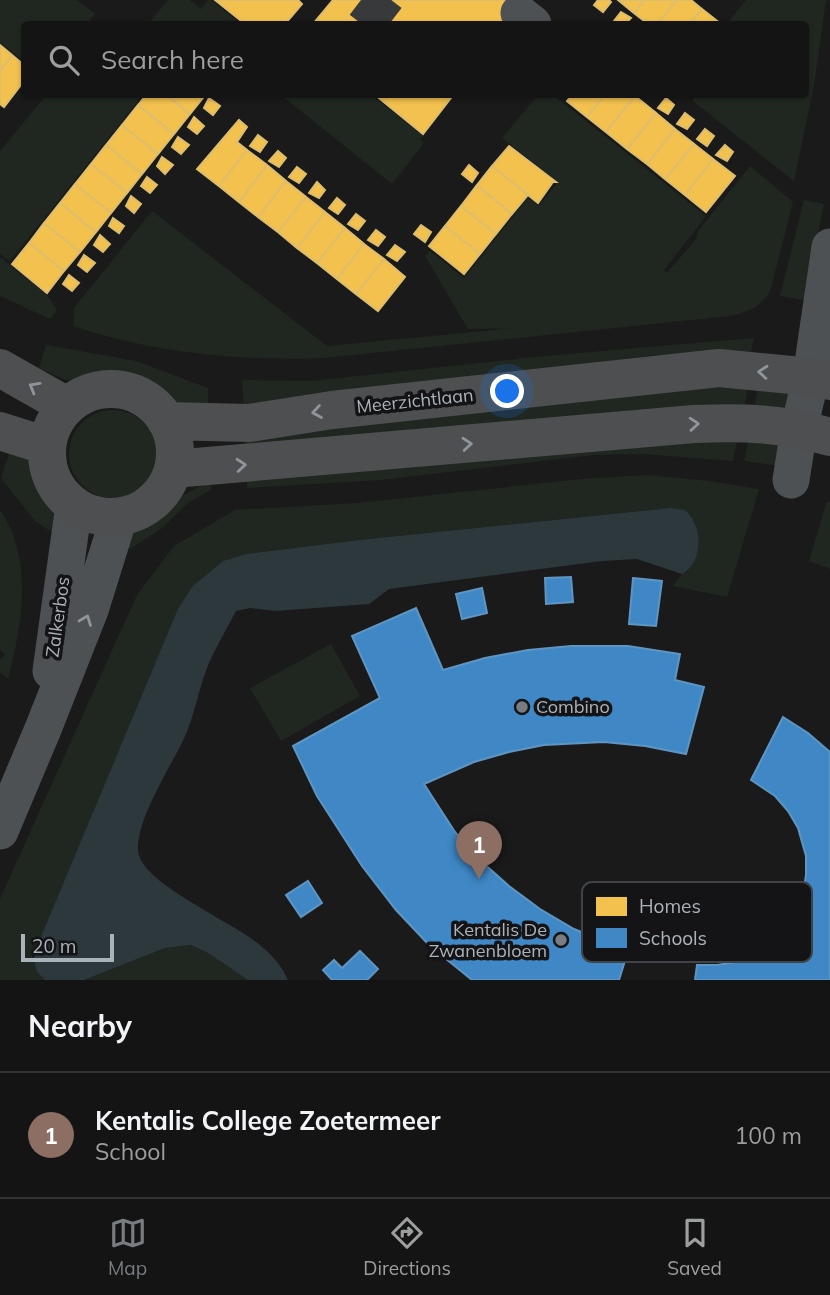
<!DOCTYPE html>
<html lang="en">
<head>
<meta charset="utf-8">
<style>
	:root { --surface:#141414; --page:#1d1d1d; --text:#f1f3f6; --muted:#9d9ea0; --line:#333334; --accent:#787d82 }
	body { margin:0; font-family:Mulish,sans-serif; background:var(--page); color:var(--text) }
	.scale { position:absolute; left:21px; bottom:18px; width:93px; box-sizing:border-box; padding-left:7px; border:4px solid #abb3ba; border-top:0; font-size:19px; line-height:24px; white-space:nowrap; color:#abb3ba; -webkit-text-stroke:5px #141416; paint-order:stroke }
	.you { position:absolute; left:508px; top:392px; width:24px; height:24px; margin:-18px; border:5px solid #fff; border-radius:50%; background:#1a73e8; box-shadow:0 0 0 10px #1a73e833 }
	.badge { display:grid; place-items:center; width:46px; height:46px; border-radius:50%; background:var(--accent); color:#fff; font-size:23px; font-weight:700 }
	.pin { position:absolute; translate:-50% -58px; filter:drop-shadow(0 2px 4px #0008) }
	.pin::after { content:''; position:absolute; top:37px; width:24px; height:21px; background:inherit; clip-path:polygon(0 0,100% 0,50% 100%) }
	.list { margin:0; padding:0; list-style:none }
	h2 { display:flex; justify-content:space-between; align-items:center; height:91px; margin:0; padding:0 28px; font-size:30px }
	h2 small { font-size:23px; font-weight:400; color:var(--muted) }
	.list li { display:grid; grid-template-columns:46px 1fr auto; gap:21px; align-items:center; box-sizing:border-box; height:126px; padding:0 28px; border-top:2px solid var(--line) }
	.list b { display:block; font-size:26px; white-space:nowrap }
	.list p { margin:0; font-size:23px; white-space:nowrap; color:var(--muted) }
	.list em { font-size:23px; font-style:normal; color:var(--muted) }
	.icon { flex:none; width:38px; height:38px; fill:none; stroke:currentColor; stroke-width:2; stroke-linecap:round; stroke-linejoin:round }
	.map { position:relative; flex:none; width:830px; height:980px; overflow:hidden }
	.search { position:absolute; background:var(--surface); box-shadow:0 2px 5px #0004; left:21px; right:21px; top:21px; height:77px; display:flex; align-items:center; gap:18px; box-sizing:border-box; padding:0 24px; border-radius:7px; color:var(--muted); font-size:26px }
	.sheet { height:217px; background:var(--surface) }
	nav { display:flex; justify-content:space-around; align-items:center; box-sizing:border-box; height:98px; border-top:2px solid var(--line); background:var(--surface); font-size:19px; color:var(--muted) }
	nav a { display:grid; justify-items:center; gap:4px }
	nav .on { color:var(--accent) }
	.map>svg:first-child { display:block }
</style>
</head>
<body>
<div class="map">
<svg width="830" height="980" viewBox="0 0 830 980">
	<rect width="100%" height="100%" fill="#1a1a1a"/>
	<!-- green -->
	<path fill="#202720" d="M0 0H77L95 14 87 24H24V62L0 42Z
		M168 0H190L201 9 208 0H211L241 24H148Z
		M746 0H826L814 85 794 181 693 101V95L806 94V24H727Z
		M47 94 143 95 10 261 0 254V151Z
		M281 95H371L423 136 420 139 424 143 392 184Z
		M538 95H553L706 216 664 270 667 273 696 239 698 231 750 166 793 202 770 292C760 307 748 312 730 316L323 358C239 361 153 353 73 326L74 308 152 211 327 346 516 328 468 329 425 256 430 251 464 278 528 198 538 206 558 182 502 138Z
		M804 200 824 204 805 300 780 296Z
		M0 257 46 294 57 310 50 319 0 296Z
		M754 338 750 357 655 355 395 388 244 411 242 380 311 381 545 356Z
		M46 345 136 361 208 388V411L169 400 143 383 111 376 73 383 39 368Z
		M749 380 744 410 246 453 245 433Z
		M759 383 794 388 790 411 754 408Z
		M69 454a44 44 0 1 1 88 0a44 44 0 1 1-88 0Z
		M739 433 733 461 644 454 594 455 380 480 247 488V474Z
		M750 434 780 439V466L744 461Z
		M11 447 31 462 52 505 55 534 35 521 1 478Z
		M647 475 709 481 759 489 727 597 673 586 682 574 688 571 670 508 359 540 246 554 223 561 37 972 45 980H0V899L137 595 174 546 235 510 358 503 581 479Z
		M210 481 211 490 189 502 162 528 130 549 121 547C138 520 181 495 210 481Z
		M827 501 830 502V569L809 561Z
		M0 510C34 559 22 625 8 679L0 672V660L5 654 0 650Z
		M331 644 360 696 281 741 250 688Z
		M191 945 208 953 248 980H84L165 948Z"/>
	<!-- water -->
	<path fill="#2c383c" d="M670 508 685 510C703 525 704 562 682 574L637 559 602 561 389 589 369 604 275 611 250 608 236 611C227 629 215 648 207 668 199 689 195 712 186 734 173 764 136 818 138 851 140 874 187 899 204 910 235 929 273 945 288 980H248L208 953 191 945 165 948 84 980H45L37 972 33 956 178 609 193 586 223 561 246 554 359 540Z"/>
	<!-- homes -->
	<path fill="#f2c14e" stroke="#ddbd6e" stroke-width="2" d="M215 0H298L302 4 285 24H245Z
		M333 0H529L510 24H313Z
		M598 0H609L611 2 603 12 594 5Z
		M618 0H644L634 13Z
		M644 0H677L657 24H648L634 13Z
		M677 0H691L702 9 689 24H657Z
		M702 9 721 24H689Z
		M621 12 631 18 625 24H619L614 21Z
		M0 45 12 55 0 71Z
		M12 55 24 65V81L4 107 0 104V71Z
		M147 94H165L190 114 174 134 138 105Z
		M165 94H206L190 114Z
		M374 94H454L423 134Z
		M573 94H605L587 117 567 101Z
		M605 94 635 96 606 132 587 117Z
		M635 96 656 113 627 149 606 132Z
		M209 98 220 106 213 115 204 108Z
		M666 98 674 105 668 114 658 108Z
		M138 105 174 134 158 154 122 125Z
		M656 113 675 129 647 164 627 149Z
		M685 113 694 120 687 129 677 124Z
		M194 117 204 126 197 134 188 127Z
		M239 120 247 127 237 142 247 150 219 186 197 169Z
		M122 125 158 154 142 174 106 145Z
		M675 129 694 144 665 179 647 164Z
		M705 129 714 136 707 146 697 139Z
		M258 135 267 142 260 152 250 146Z
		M178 137 189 145 181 154 172 147Z
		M694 144 713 159 685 195 665 179Z
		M106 145 142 174 127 193 91 164Z
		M725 145 733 152 727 161 716 155Z
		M509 146 556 182H553L538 203 492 166Z
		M247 150 267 165 239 202 219 186Z
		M278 151 286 158 279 167 269 161Z
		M162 157 173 165 165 174 157 166Z
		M713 159 735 176 706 212 685 195Z
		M91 164 127 193 111 213 75 184Z
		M267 165 286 181 258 217 239 202Z
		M469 165 478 173 472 182 462 174Z
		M492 166 528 195 512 214 477 185Z
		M297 167 306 174 299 183 289 177Z
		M147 177 157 185 150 193 141 186Z
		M286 181 306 197 278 232 258 217Z
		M317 182 325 190 319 198 309 193Z
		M75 184 111 213 96 232 60 203Z
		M477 185 512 214 496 234 461 206Z
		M131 196 141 204 134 213 126 206Z
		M306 197 325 212 297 248 278 232Z
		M337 198 345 205 338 214 329 208Z
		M60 203 96 232 80 252 44 223Z
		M461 206 496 234 480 254 445 226Z
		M325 212 345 228 317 263 297 248Z
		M356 214 365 221 358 230 348 224Z
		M113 218 124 226 119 233 109 226Z
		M44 223 80 252 64 271 29 243Z
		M421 225 431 232 425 242 414 234Z
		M445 226 480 254 464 274 429 246Z
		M345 228 364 244 337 279 317 263Z
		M376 230 385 237 378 246 368 240Z
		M100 235 110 244 103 252 94 245Z
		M29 243 64 271 47 293 12 264Z
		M364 244 384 259 356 294 337 279Z
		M395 245 405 252 397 261 387 255Z
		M84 255 95 263 87 272 78 265Z
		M384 259 405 277 378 311 356 294Z
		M69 275 79 283 72 291 63 284Z"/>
	<!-- schools -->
	<path fill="#3f88c5" stroke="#5f95c2" stroke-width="2" d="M571 577 573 602 546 604 545 578Z
		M633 578 662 581 656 626 629 624Z
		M482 588 487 613 462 619 456 594Z
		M416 608 443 670 485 658 528 650 571 646H628L680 654 675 680 704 687 686 754 645 746 604 742 544 745 509 752 474 762 424 784 455 832 481 861 509 886 540 909 574 929 628 951 619 980H472L429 945 396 910 362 866 317 796 293 746 380 698 352 636Z
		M783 717 808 733 830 752V980H695L697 965H717L736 962 755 954 771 943 790 921 803 894 806 875V856L798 828 788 811 775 796 751 780Z
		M308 881 322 903 301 917 286 895Z
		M360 951 378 969 367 980H332L323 970 334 960 342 968Z"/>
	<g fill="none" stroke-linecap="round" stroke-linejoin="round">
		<!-- street-tunnel -->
		<path stroke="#37393a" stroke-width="37" stroke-dasharray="37 18" stroke-linecap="butt" d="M361 0 392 24"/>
		<!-- street -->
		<path stroke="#4e5153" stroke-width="37" d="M519 13 533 24
			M791 480 799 429 811 377 830 247
			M51 671 74 505
			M0 831 43 729 90 610 119 517"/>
		<!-- secondary -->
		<path stroke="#4d4f51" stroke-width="38" d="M0 368 67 406
			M47 453a64 64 0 1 1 128 0a64 64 0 1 1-128 0Z
			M166 421 249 423 332 410 719 368 811 377 830 381
			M0 431 47 446
			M173 469 694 424C744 422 782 423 830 437"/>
	</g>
	<!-- one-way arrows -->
	<defs><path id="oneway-chevron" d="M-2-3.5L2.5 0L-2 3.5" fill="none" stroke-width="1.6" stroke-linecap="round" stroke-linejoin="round" transform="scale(1.75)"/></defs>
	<g stroke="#8f959a">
		<use href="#oneway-chevron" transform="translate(763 372) rotate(-175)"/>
		<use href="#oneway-chevron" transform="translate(34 387) rotate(-150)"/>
		<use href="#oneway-chevron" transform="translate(317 412) rotate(171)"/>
		<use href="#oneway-chevron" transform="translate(694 424) rotate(-4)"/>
		<use href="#oneway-chevron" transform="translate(467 444) rotate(-5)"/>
		<use href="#oneway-chevron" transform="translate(241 465) rotate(-5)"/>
	</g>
	<use stroke="#8f969b" href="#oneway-chevron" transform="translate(86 620) rotate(-69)"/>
	<!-- markers -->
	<g fill="#787d82" stroke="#141416" stroke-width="2.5">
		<circle cx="522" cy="707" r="7"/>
		<circle cx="561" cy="940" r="7"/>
	</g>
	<g text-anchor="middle" stroke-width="7" stroke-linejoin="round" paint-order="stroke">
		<!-- street labels -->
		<g font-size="18" fill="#abb3ba" stroke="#141416">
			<text transform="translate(415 401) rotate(-6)" y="6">Meerzichtlaan</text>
			<text transform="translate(58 617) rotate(-82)" y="6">Zalkerbos</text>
		</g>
		<!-- poi labels -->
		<g font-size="18" fill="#abb3ba" stroke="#141416" text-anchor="start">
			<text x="536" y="713">Combino</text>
			<text x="547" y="936" text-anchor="end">Kentalis De<tspan x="547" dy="21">Zwanenbloem</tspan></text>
		</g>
	</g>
	<!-- legend -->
	<rect x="582" y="882" width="230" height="80" rx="10" fill="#141416" stroke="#414447" stroke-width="2"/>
	<rect x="596" y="897" width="31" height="19" fill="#f2c14e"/>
	<rect x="596" y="928" width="31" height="20" fill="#3f88c5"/>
	<g font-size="19" fill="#abb3ba">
		<text x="639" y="913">Homes</text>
		<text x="639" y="945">Schools</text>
	</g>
</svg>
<div class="scale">20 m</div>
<div class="you"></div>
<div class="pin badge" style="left:479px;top:879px;background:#8d6e63">1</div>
<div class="search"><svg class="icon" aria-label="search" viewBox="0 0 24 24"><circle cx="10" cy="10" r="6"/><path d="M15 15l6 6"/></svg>Search here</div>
</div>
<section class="sheet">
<h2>Nearby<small></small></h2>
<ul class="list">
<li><span class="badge" style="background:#8d6e63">1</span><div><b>Kentalis College Zoetermeer</b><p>School</p></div><em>100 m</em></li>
</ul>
</section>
<nav>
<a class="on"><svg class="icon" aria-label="map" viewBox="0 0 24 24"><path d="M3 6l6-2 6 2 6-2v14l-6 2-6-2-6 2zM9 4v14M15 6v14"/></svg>Map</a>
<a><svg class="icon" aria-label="directions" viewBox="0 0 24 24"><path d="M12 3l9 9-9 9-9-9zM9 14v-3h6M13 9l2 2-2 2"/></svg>Directions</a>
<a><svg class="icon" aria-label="saved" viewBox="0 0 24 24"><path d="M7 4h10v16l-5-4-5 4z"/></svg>Saved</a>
</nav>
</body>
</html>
